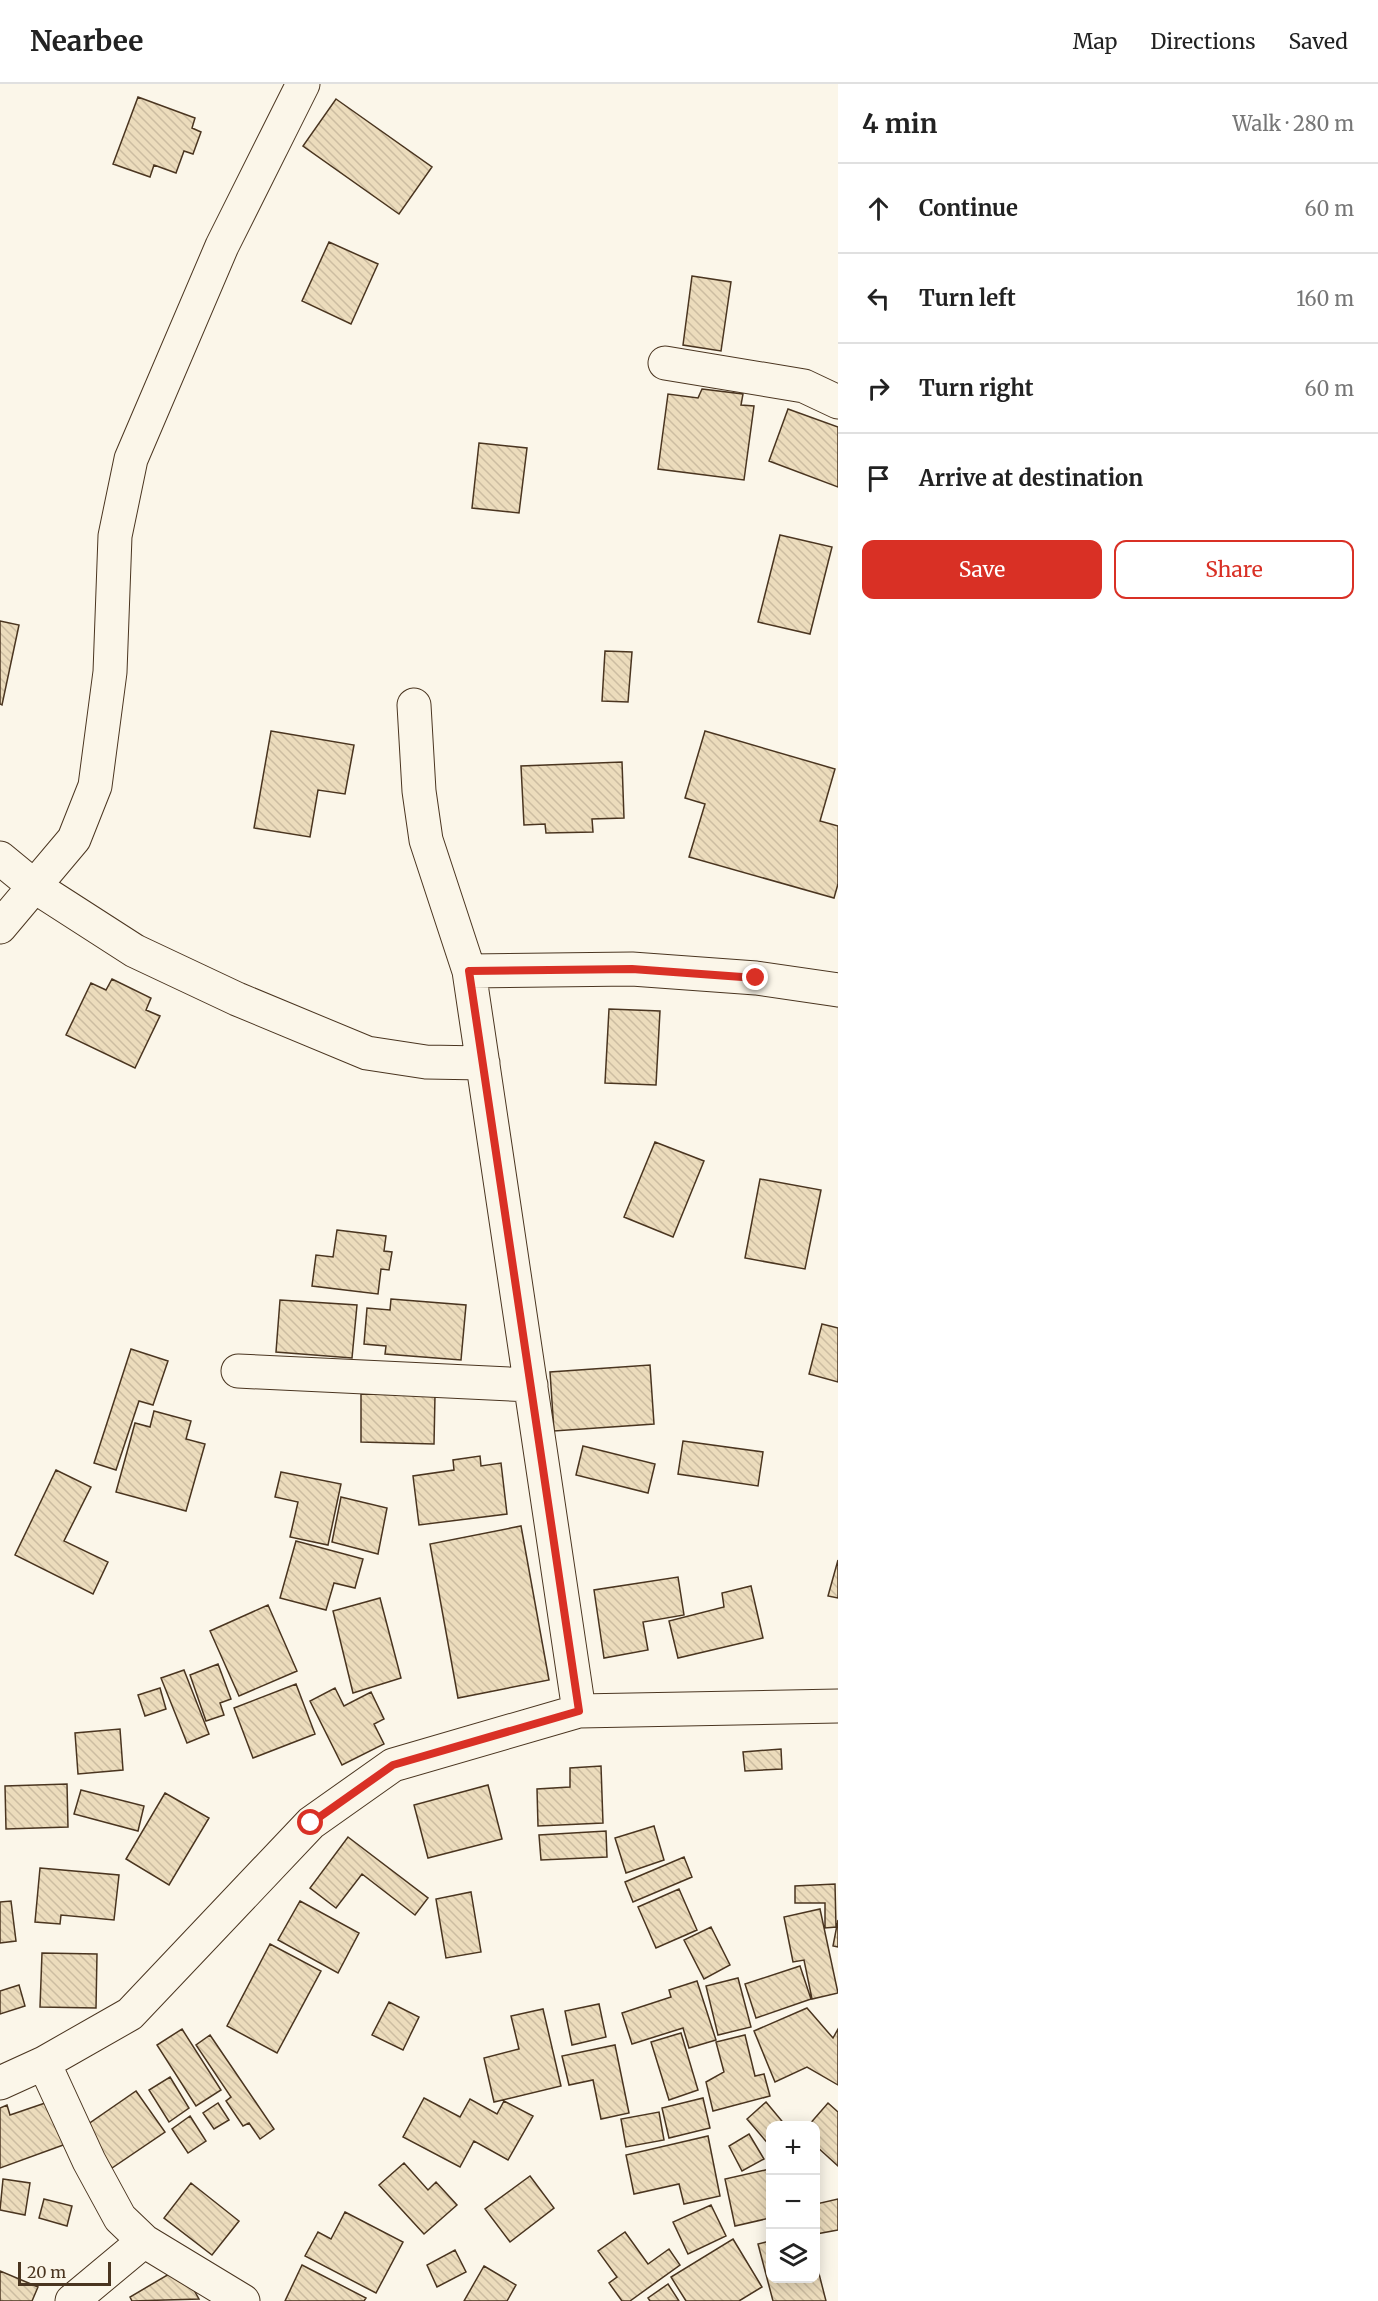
<!DOCTYPE html>
<html lang="en">
<head>
<meta charset="utf-8">
<style>
	:root { --surface:#fff; --page:#f6f6f6; --text:#222; --muted:#767676; --line:#e0e0e0; --accent:#d93025 }
	body { margin:0; font-family:Merriweather,serif; background:var(--page); color:var(--text) }
	.controls { position:absolute; right:18px; bottom:18px; display:grid; overflow:hidden; border-radius:12px; box-shadow:0 3px 15px #0003 }
	.controls button { width:54px; height:54px; display:grid; place-items:center; padding:0; border:0; border-bottom:2px solid var(--line); background:var(--surface); color:var(--text); font:30px sans-serif }
	.scale { position:absolute; left:18px; bottom:15px; width:93px; box-sizing:border-box; padding-left:6px; border:3px solid #4a3520; border-top:0; font-size:16px; line-height:21px; white-space:nowrap; color:#4a3520; -webkit-text-stroke:4px #fbf6e9; paint-order:stroke }
	.stop { position:absolute; width:18px; height:18px; margin:-14px; border:4px solid #d93025; border-radius:50%; background:#fff }
	.stop.end { background:#d93025; border-color:#fff; box-shadow:0 2px 6px #0008 }
	.list { margin:0; padding:0; list-style:none }
	h2 { display:flex; justify-content:space-between; align-items:center; height:78px; margin:0; padding:0 24px; font-size:26px }
	h2 small { font-size:20px; font-weight:400; color:var(--muted) }
	.list li { display:grid; grid-template-columns:39px 1fr auto; gap:18px; align-items:center; box-sizing:border-box; height:90px; padding:0 24px; border-top:2px solid var(--line) }
	.list b { display:block; font-size:22px; white-space:nowrap }
	.list em { font-size:20px; font-style:normal; color:var(--muted) }
	.actions { display:flex; gap:12px; padding:18px 24px }
	.actions a { flex:1; padding:14px 0; border:2px solid var(--accent); border-radius:12px; text-align:center; font-size:21px; color:var(--accent) }
	.actions .main { background:var(--accent); color:#fff }
	.icon { flex:none; width:33px; height:33px; fill:none; stroke:currentColor; stroke-width:2; stroke-linecap:round; stroke-linejoin:round }
	.map { position:relative; flex:none; width:838px; height:2217px; overflow:hidden }
	header { display:flex; align-items:center; gap:36px; box-sizing:border-box; height:84px; padding:0 30px; background:var(--surface); border-bottom:2px solid var(--line) }
	header strong { font-size:28px }
	nav { display:flex; gap:33px; margin-inline-start:auto; font-size:21px }
	main { display:flex }
	aside { flex:1; background:var(--surface) }
	.map>svg:first-child { display:block }
</style>
</head>
<body>
<header>
<strong>Nearbee</strong>
<nav><a>Map</a><a>Directions</a><a>Saved</a></nav>
</header>
<main>
<div class="map">
<svg width="838" height="2217" viewBox="0 0 838 2217">
	<defs>
		<pattern id="building-back-hatch" width="6" height="6" patternUnits="userSpaceOnUse" patternTransform="scale(1.5)"><rect width="6" height="6" fill="#ecdcbc"/><path d="M-1 5l2 2M0 0l6 6M5-1l2 2" fill="none" stroke="#ccbda1"/></pattern>
	</defs>
	<rect width="100%" height="100%" fill="#fbf6e9"/>
	<!-- building -->
	<path fill="url(#building-back-hatch)" stroke="#4a3520" stroke-width="1.5" d="M138 13 195 34 192 44 201 48 193 70 184 67 176 89 154 81 150 93 113 80Z
		M336 15 432 83 399 130 303 62Z
		M329 158 378 180 351 240 302 217Z
		M692 192 731 198 721 267 683 261Z
		M702 305 743 310 741 321 754 322 744 396 658 385 668 310 698 314Z
		M788 325 838 343V403L769 377Z
		M479 359 527 364 519 429 472 424Z
		M780 451 832 463 810 550 758 538Z
		M0 537 19 541 2 621 0 620Z
		M605 567 632 568 628 618 602 617Z
		M271 647 354 661 345 710 318 706 310 753 254 744Z
		M705 647 835 685 820 737 838 742V800L834 814 689 773 705 720 685 714Z
		M622 678 624 734 592 735 593 748 546 749 545 740 524 741 521 682Z
		M112 895 151 914 146 926 160 932 135 984 66 951 91 899 106 906Z
		M609 925 660 927 656 1001 605 999Z
		M655 1058 704 1077 673 1153 624 1133Z
		M760 1095 821 1106 805 1185 745 1174Z
		M337 1146 386 1152 384 1167 392 1168 389 1186 381 1185 378 1210 312 1202 316 1171 333 1173Z
		M391 1215 466 1221 461 1276 385 1270 386 1262 364 1260 367 1224 390 1226Z
		M280 1216 357 1221 352 1274 276 1268Z
		M822 1240 838 1244V1298L809 1290Z
		M131 1265 168 1277 153 1321 139 1317 116 1386 94 1379Z
		M650 1281 654 1340 554 1347 550 1288Z
		M361 1310 435 1311 434 1360 361 1358Z
		M154 1327 191 1337 186 1355 205 1360 186 1427 116 1408 135 1339 150 1343Z
		M683 1357 763 1368 758 1402 678 1390Z
		M583 1362 655 1380 648 1409 576 1391Z
		M480 1372 481 1382 501 1379 507 1430 419 1441 413 1392 454 1386 453 1376Z
		M56 1386 91 1403 64 1457 108 1478 93 1510 15 1471Z
		M281 1388 341 1400 328 1461 290 1453 298 1418 275 1413Z
		M341 1413 387 1424 378 1470 332 1458Z
		M521 1442 549 1596 458 1614 430 1460Z
		M296 1457 363 1475 355 1504 334 1499 326 1526 280 1514Z
		M838 1476V1514L828 1512Z
		M678 1493 684 1531 643 1538 648 1566 604 1574 594 1506Z
		M751 1502 763 1554 678 1574 669 1537 724 1523 722 1509Z
		M380 1514 401 1594 353 1609 333 1527Z
		M268 1521 297 1587 239 1612 210 1547Z
		M218 1580 231 1615 220 1619 224 1631 206 1637 190 1591Z
		M184 1586 209 1650 187 1659 161 1594Z
		M296 1600 315 1650 253 1674 234 1624Z
		M160 1604 166 1625 145 1632 138 1611Z
		M335 1604 344 1622 371 1608 384 1635 374 1640 384 1660 342 1681 310 1617Z
		M120 1645 123 1686 78 1690 75 1649Z
		M781 1665 782 1685 745 1687 743 1668Z
		M601 1682 603 1739 538 1742 537 1705 570 1703V1684Z
		M67 1700 68 1743 6 1745 5 1702Z
		M488 1701 502 1755 428 1774 414 1721Z
		M81 1706 144 1722 138 1747 74 1730Z
		M165 1709 209 1734 169 1801 126 1775Z
		M654 1742 664 1776 626 1789 615 1754Z
		M606 1747 607 1773 541 1776 539 1751Z
		M348 1753 428 1814 415 1831 362 1790 336 1824 310 1804Z
		M684 1773 692 1793 633 1818 625 1798Z
		M40 1784 119 1791 114 1836 61 1831 60 1840 35 1838Z
		M835 1800 836 1843 825 1844V1819H795V1802Z
		M679 1805 697 1846 656 1864 638 1823Z
		M471 1808 481 1868 446 1874 436 1815Z
		M11 1817 16 1857 0 1859V1818Z
		M300 1817 359 1849 338 1889 278 1856Z
		M820 1825 838 1909 812 1915 804 1876 793 1878 784 1833Z
		M838 1836V1863L833 1862Z
		M711 1843 730 1881 704 1895 684 1856Z
		M270 1860 321 1887 277 1969 227 1942Z
		M42 1869 97 1870 96 1924 40 1923Z
		M800 1882 811 1915 756 1934 745 1900Z
		M738 1894 751 1943 718 1951 706 1902Z
		M697 1897 716 1956 689 1964 683 1944 632 1960 622 1929 671 1913 669 1906Z
		M19 1901 25 1922 0 1930V1907Z
		M389 1918 419 1933 403 1966 372 1951Z
		M599 1920 606 1953 572 1961 565 1927Z
		M807 1924 833 1954 838 1945V2001L807 1983 775 1998 754 1947Z
		M543 1925 561 2002 494 2018 484 1974 519 1965 511 1932Z
		M182 1945 221 2006 196 2022 157 1961Z
		M681 1949 698 2006 669 2016 651 1958Z
		M210 1951 274 2045 260 2055 249 2039 243 2042 226 2017 231 2013 196 1961Z
		M745 1951 755 1992 764 1990 770 2012 713 2027 706 1998 724 1988 716 1958Z
		M615 1961 629 2029 601 2035 593 1996 569 2001 562 1972Z
		M170 1993 189 2024 169 2038 149 2006Z
		M136 2007 165 2048 112 2084 84 2043Z
		M424 2014 460 2033 470 2015 497 2030 504 2017 533 2032 508 2076 474 2057 460 2083 403 2053Z
		M703 2014 710 2044 669 2054 662 2024Z
		M51 2017 66 2060 0 2084V2024L7 2021 10 2031Z
		M766 2018 786 2042H770V2062L747 2035Z
		M218 2019 229 2036 214 2045 203 2029Z
		M828 2019 838 2028V2082L816 2062V2042H808Z
		M659 2028 664 2056 626 2063 621 2035Z
		M190 2032 206 2057 188 2069 172 2045Z
		M749 2050 764 2075 742 2087 729 2062Z
		M708 2052 720 2112 684 2120 679 2100 634 2110 626 2071Z
		M404 2079 428 2106 436 2098 457 2121 424 2150 379 2101Z
		M770 2085V2134L735 2142 725 2095Z
		M530 2092 554 2124 510 2158 485 2125Z
		M3 2095 30 2099 25 2131 0 2126Z
		M191 2099 239 2137 212 2171 164 2134Z
		M44 2115 72 2122 67 2142 39 2134Z
		M838 2115V2146L816 2150V2120Z
		M711 2121 726 2152 688 2170 673 2138Z
		M345 2128 403 2158 376 2209 305 2172 318 2148 331 2155Z
		M625 2148 648 2180 669 2165 680 2181 630 2217H622L609 2199 617 2193 598 2167Z
		M733 2155 762 2203 739 2217H686L671 2193Z
		M770 2157V2194H816V2178L826 2217H773L758 2160Z
		M455 2166 466 2188 437 2203 427 2181Z
		M302 2181 366 2214 364 2217H285Z
		M484 2182 516 2201 507 2217H464Z
		M181 2183 199 2215 132 2217 130 2213Z
		M0 2187 38 2203 32 2217H0Z
		M668 2200 679 2217H650L648 2214Z"/>
	<g fill="none" stroke-linecap="round" stroke-linejoin="round">
		<!-- minor casing -->
		<g stroke="#4a3520" stroke-width="35">
			<path id="minor" d="M665 279 804 302 838 318
				M414 621 419 707 426 756 469 887 579 1627
				M0 774 34 802 135 867 237 915 367 969 426 978 483 979
				M0 843 74 755 95 702 110 588 115 452 131 375 222 162 303 0
				M469 887 632 885 756 894 838 906
				M238 1287 531 1301
				M44 1979 89 2077 120 2134 144 2157 243 2217
				M0 1999 44 1979 130 1930 311 1739 393 1681 579 1627 838 1622
				M72 2217 144 2157"/>
		</g>
		<!-- minor -->
		<use href="#minor" stroke="#fbf6e9" stroke-width="33"/>
	</g>
	<g fill="none" stroke-linecap="round" stroke-linejoin="round">
		<!-- route -->
		<path stroke="#d93025" stroke-width="8" d="M311 1739 393 1681 579 1627 469 887 632 885 756 894"/>
	</g>
</svg>
<div class="controls">
<button>+</button>
<button>−</button>
<button><svg class="icon" aria-label="layers" viewBox="0 0 24 24"><path d="M12 4l9 5-9 5-9-5zM3 14l9 5 9-5"/></svg></button>
</div>
<div class="scale">20 m</div>
<div class="stop" style="left:311px;top:1739px"></div>
<div class="stop end" style="left:756px;top:894px"></div>
</div>
<aside>
<h2>4 min<small>Walk · 280 m</small></h2>
<ul class="list">
<li><svg class="icon" aria-label="ahead" viewBox="0 0 24 24"><path d="M12 20V5M6 11l6-6 6 6"/></svg><div><b>Continue</b></div><em>60 m</em></li>
<li><svg class="icon" aria-label="left" viewBox="0 0 24 24"><path d="M17 20v-9H6M10 6l-5 5 5 5"/></svg><div><b>Turn left</b></div><em>160 m</em></li>
<li><svg class="icon" aria-label="right" viewBox="0 0 24 24"><path d="M7 20v-9h11M14 6l5 5-5 5"/></svg><div><b>Turn right</b></div><em>60 m</em></li>
<li><svg class="icon" aria-label="arrive" viewBox="0 0 24 24"><path d="M6 21V4h12l-3 4 3 4H6"/></svg><div><b>Arrive at destination</b></div></li>
</ul>
<div class="actions"><a class="main">Save</a><a>Share</a></div>
</aside>
</main>
</body>
</html>
